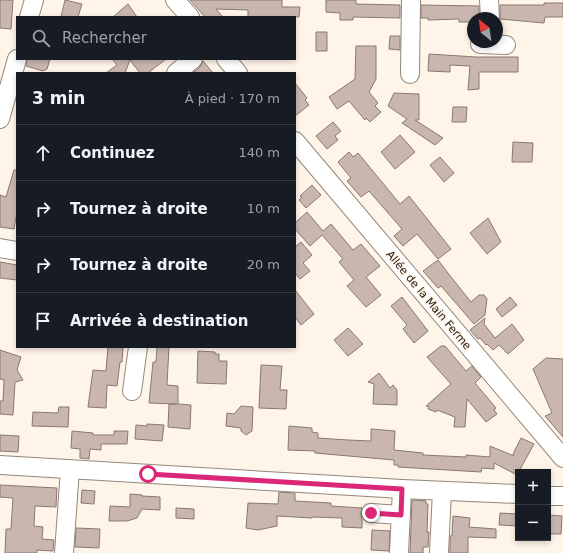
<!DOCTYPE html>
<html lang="fr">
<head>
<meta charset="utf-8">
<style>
	:root { --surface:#171b24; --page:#242831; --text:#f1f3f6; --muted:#9ea1a6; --line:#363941 }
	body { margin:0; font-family:"DejaVu Sans",sans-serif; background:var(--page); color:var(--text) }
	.controls { position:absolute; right:12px; bottom:12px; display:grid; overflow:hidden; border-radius:0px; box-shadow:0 2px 6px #0003 }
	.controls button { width:36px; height:36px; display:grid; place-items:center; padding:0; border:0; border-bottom:1px solid var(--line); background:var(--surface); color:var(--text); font:20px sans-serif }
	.compass { position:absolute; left:467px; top:12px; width:36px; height:36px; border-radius:50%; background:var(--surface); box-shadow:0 2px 6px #0003; rotate:330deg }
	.stop { position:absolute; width:12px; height:12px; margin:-9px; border:3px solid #db2777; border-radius:50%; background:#fff }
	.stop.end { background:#db2777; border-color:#fff; box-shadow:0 1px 4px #0008 }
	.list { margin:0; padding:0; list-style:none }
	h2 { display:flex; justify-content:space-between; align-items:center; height:52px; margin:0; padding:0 16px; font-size:17px }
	h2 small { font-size:13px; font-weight:400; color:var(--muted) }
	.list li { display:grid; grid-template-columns:26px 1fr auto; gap:12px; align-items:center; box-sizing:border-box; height:56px; padding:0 16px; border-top:1px solid var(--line) }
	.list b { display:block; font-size:15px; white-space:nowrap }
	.list em { font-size:13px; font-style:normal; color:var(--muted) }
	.icon { flex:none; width:22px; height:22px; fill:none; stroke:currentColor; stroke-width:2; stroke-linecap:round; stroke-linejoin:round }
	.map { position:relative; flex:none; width:563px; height:553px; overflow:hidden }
	.search { position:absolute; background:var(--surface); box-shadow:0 2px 6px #0003; left:16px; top:16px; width:280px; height:44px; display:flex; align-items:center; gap:10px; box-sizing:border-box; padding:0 14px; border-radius:0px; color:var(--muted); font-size:15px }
	.panel { position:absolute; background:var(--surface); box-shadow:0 2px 6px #0003; left:16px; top:72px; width:280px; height:276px; border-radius:0px }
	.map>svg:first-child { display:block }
</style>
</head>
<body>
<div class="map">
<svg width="563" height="553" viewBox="0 0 563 553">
	<rect width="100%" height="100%" fill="#fff4e8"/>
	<!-- building -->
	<path fill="#c9b7af" stroke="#897871" d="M0 0H13L11 29 0 28Z
		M65 0 82 4 78 17H61Z
		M190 0H282V7H300L299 17H248V10L216 9 223 17H205Z
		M326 0H356V4L400 5V18L353 17V20H340V13L326 12Z
		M544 3H563V17H545L544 23 500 19V5H544Z
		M128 4 137 17H113Z
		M421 5 479 6V18H473V22H459V19L428 20V18H421Z
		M316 32H327V51H316Z
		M390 36H400V50L389 49Z
		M356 46H376V79L369 92 378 103 375 106 381 112 370 122 366 118 365 120 349 101 337 109 329 97 355 79Z
		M429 54 476 57H518V72H479V89L468 90 470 66 450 65V72L428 71Z
		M27 59H50L47 69 43 71 26 66Z
		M112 59H166L148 73H140L130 60 125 73H106L117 65Z
		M203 61 213 73H194V72L200 67Z
		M295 83 307 98 305 100 309 105 295 116Z
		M394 93 419 94V120H415L443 138 435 145 402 123 407 119 388 106Z
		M453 107H467L466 122H452Z
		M333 122 341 131 335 136 338 140 327 149 316 136Z
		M400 135 415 152 395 169 381 152Z
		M513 142 533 143 532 162H512Z
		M349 152 353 157 358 153 400 204 409 196 451 249 438 259 417 234 403 246 394 236 402 229 369 191 361 197 347 181 351 178 338 162Z
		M440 157 454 173 444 182 430 165Z
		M14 170H17V212L14 229 0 227V195L6 197Z
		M312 185 321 195 306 208 299 200 302 197 300 196Z
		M307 212 323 231 331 224 353 250 361 244 380 266 366 277 381 295 366 307 347 286 354 280 339 262 343 259 322 235 310 246 295 229V223Z
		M488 218 501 242 487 254 470 233Z
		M301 242 312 255 303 263 310 271 300 279 295 273V247Z
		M438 260 451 277 471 302 479 295H484L487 299 485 315 474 324 441 286 438 288 423 271Z
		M0 262 17 265V280L0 278Z
		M295 290 314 314 301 325 295 317Z
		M402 297 428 331 414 343 403 329 407 325 391 306Z
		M510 297 517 305 502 317 496 309Z
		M485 318 484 324 495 338 512 324 524 340 508 354 499 345 493 350 487 344 486 345 480 338 478 339 470 330Z
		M348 328 363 344 348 356 334 340Z
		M441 346H445L466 371 472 366 481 377 475 383 496 408 494 410 497 414 486 422 467 399 465 427H454L455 417 437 410 436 412 428 409 429 407 426 406 451 384 427 357Z
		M108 347H123L122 362H120L117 386 107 385 106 408 88 407 93 370 106 371Z
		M157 347H169L167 385 178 386V404L191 405 190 429 168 427 169 404H177L149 403 153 362H156Z
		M0 350 21 357 17 370 23 380 15 382 13 415 0 414V401H3L4 380 0 379Z
		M198 351 215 352V354H219V361H227L226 384 197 383Z
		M546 358 563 359V437L545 416 552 413 533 369Z
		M261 365 282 366 280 390H287L286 409 259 408Z
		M379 373 390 388 393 385 397 390V405L373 404 374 384 368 382Z
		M241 406 253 407 252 431 246 435 241 431V428L226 426 227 413 234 414Z
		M59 407H69L68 427 32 426 33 412 58 413Z
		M147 424 164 425 162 441 135 439 136 425 147 426Z
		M289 426 312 428V432L318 433V438L348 440 371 441V429L395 431 394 450 423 453V455L466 457V455L490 457V446L514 456 513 454 521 438 534 444 517 475 494 463V469L482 468 481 472 398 467V465H394V460L315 453V451L288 450Z
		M72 431 93 433V435H114V431H128L127 444H101V450L90 449 89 459 80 458V449L71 448Z
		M0 435 19 436 18 452 0 451Z
		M0 485 57 488 56 507 35 506 34 526 43 527 42 539 54 540 53 551 37 550V553H5L6 529H11L13 498 0 497Z
		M82 490 95 491 94 504 81 503Z
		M279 492 295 493V501L331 503V506L362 508 361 513 362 519V528L342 527V518L312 517V518L277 516V526L258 530 246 528 248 503 278 504Z
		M130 494 142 495V496L160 497V510L142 509 137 518 127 521H109L110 506 130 507Z
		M412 500 426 501V504H428L427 532H429L428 547H423V553H410Z
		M176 508 194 509V519L176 518Z
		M500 513 518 514V526L499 525Z
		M548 515 562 516 561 534H548Z
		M453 516 470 518 469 527 496 529V538L468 537V553H450V536H452Z
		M76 528 100 529 99 548 75 547Z
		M372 530 390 531 389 551 371 550Z"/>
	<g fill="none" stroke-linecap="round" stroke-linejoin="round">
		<!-- minor casing -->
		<g stroke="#93877a" stroke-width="20">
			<path id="minor" d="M175 0 190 17
				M489 0 490 18
				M29 17 34 0
				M480 44 506 45
				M226 59 238 73
				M176 73 193 59
				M410 74 411 0
				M0 119 17 59
				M295 141 563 458
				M0 248 17 251
				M132 391 138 347
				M0 465 402 489 518 494
				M548 496H563
				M371 513 401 515
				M64 553 70 469
				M399 553 402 489
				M439 553 442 491"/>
		</g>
		<!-- minor -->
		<use href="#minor" stroke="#fff" stroke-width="18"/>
	</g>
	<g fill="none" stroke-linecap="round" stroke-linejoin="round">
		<!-- route -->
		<path stroke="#db2777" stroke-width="5" d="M148 474 402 489 401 515 371 513"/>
	</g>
	<g text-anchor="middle" stroke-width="3" stroke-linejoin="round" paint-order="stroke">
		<!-- street labels -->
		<g font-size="11" fill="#1f1a15" stroke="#fff4e8">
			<text transform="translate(429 300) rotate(50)" y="4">Allée de la Main Ferme</text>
		</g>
	</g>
</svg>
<div class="controls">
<button>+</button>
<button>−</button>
</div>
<svg class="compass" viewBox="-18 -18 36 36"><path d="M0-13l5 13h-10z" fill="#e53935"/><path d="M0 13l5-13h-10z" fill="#9ea1a6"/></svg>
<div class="stop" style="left:148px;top:474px"></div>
<div class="stop end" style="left:371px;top:513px"></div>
<div class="search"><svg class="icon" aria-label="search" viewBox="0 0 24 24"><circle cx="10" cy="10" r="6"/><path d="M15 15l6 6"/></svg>Rechercher</div>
<section class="panel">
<h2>3 min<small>À pied · 170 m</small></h2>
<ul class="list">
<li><svg class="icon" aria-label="ahead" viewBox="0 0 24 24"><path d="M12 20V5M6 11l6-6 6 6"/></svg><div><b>Continuez</b></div><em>140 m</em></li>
<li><svg class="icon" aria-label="right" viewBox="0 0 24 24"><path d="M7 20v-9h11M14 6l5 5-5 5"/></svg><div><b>Tournez à droite</b></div><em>10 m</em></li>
<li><svg class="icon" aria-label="right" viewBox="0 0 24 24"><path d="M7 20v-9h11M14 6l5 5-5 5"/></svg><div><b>Tournez à droite</b></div><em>20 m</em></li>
<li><svg class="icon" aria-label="arrive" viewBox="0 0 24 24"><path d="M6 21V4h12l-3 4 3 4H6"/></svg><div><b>Arrivée à destination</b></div></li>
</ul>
</section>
</div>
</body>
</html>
